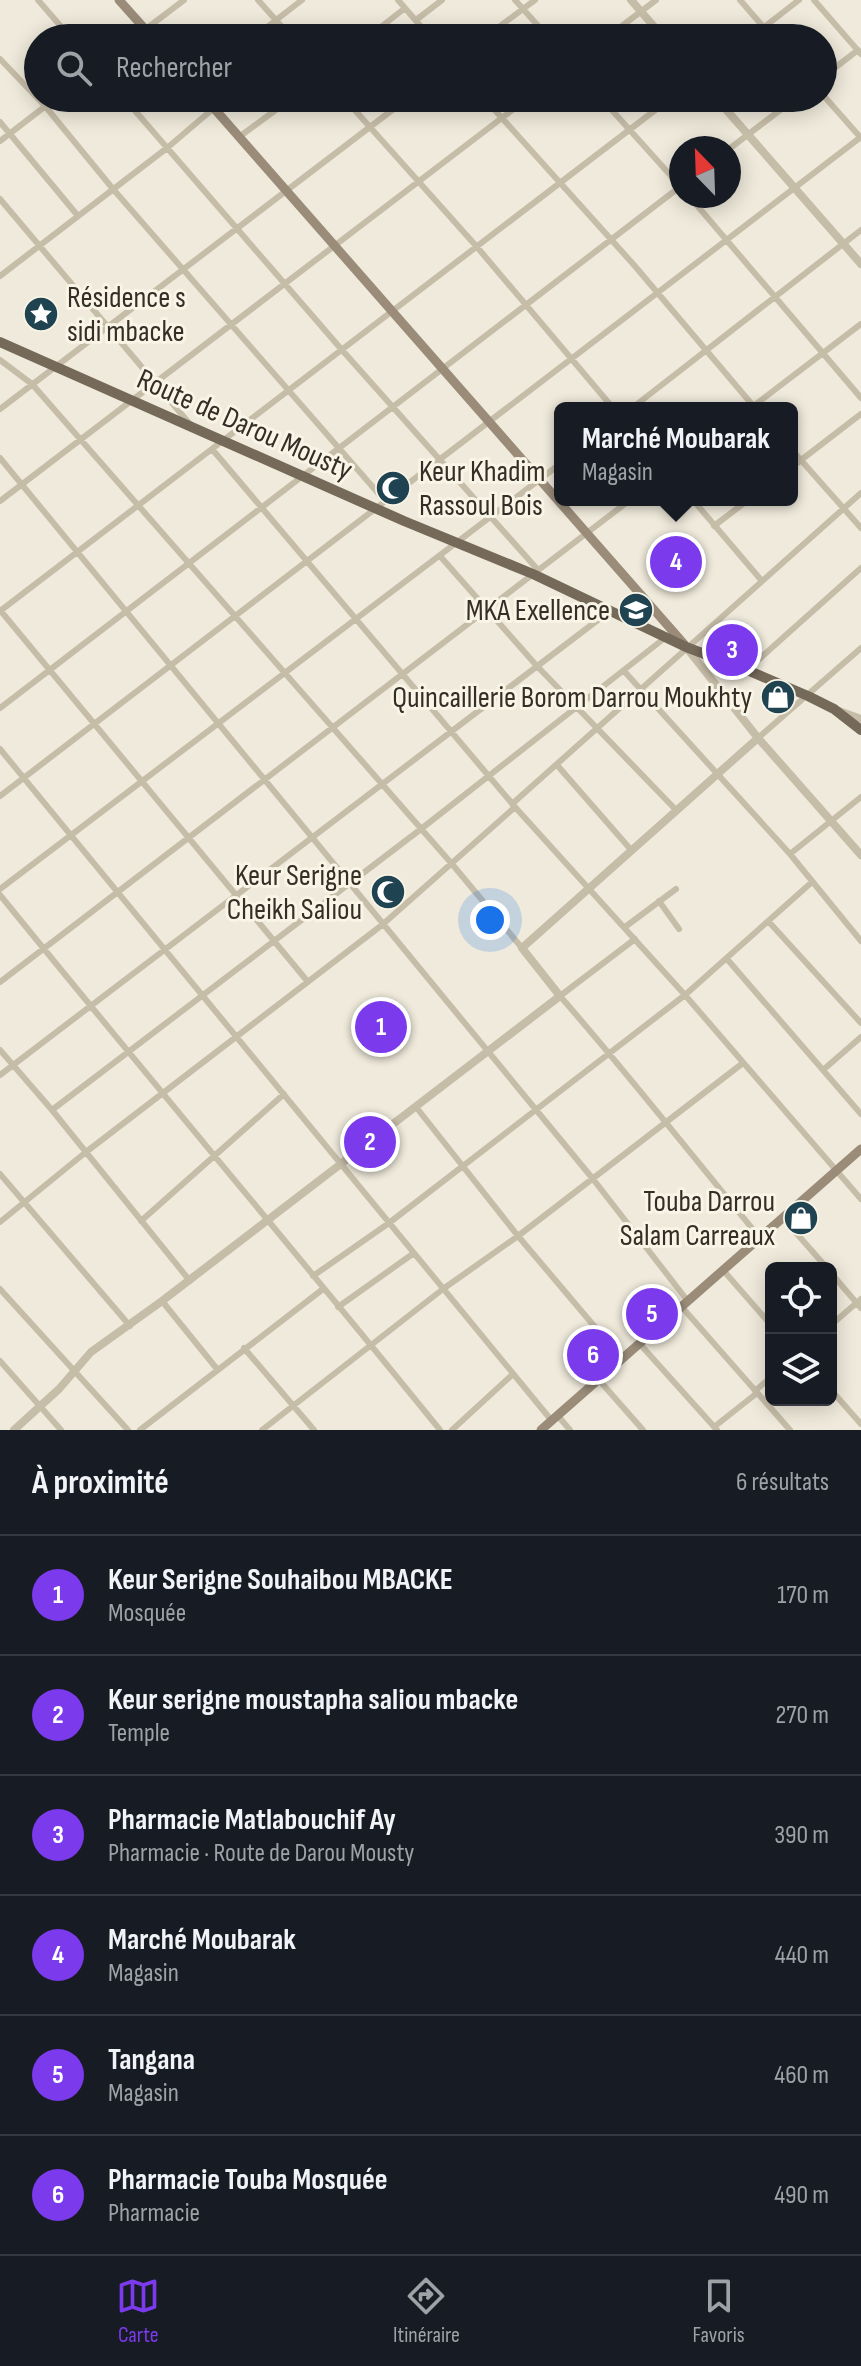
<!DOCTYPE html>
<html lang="fr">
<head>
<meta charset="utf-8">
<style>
	:root { --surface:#171b24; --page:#242831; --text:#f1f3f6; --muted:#9ea1a6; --line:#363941; --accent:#7c3aed }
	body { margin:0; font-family:"Sofia Sans Condensed",sans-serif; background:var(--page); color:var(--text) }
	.controls { position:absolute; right:24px; bottom:24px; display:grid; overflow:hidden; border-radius:12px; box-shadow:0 4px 20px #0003 }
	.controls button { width:72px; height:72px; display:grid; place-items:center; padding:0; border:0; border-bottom:2px solid var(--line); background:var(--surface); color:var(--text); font:40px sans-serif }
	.compass { position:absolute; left:669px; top:136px; width:72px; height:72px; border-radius:50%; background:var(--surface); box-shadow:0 4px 20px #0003; rotate:337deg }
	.you { position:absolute; left:490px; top:920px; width:28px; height:28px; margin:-20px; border:6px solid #fff; border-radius:50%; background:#1a73e8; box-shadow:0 0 0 12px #1a73e833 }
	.badge { display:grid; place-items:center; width:52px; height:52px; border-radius:50%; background:var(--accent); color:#fff; font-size:26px; font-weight:700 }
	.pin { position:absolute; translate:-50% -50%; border:4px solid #fff; box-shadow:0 2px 8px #0006 }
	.popup { position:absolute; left:554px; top:402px; width:244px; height:104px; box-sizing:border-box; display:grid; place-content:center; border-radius:12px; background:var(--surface); filter:drop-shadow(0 2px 6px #0005); font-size:26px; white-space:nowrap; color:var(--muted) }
	.popup b { font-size:30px; color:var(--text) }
	.popup::after { content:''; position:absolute; left:50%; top:100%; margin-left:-16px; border:16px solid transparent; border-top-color:var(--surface) }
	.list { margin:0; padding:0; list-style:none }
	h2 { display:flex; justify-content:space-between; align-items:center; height:104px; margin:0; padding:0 32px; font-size:34px }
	h2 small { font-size:26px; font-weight:400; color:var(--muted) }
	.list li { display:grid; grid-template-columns:52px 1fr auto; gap:24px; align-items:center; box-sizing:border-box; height:120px; padding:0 32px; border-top:2px solid var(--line) }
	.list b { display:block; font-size:30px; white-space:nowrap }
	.list p { margin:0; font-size:26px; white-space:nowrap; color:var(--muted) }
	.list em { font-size:26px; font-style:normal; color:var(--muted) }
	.icon { flex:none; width:44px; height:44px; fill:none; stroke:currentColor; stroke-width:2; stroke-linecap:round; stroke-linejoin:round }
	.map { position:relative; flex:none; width:861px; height:1430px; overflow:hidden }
	.search { position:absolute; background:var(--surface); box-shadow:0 4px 20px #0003; left:24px; right:24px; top:24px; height:88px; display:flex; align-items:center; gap:20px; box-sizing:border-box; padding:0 28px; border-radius:44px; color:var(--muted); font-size:30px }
	.sheet { height:824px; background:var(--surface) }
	nav { display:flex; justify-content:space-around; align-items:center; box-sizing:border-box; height:112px; border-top:2px solid var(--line); background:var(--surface); font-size:22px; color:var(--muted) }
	nav a { display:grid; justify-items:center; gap:4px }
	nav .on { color:var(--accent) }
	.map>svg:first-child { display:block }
</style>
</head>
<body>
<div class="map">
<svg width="861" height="1430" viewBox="0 0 861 1430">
	<rect width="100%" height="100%" fill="#efeadb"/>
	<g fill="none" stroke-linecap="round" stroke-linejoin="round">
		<!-- minor -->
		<path stroke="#c6bda8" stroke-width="6" d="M38 0 71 38
			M258 0 292 38
			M398 0 431 38
			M515 0 549 38
			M740 0 773 38
			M814 0 861 54
			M416 20 442 0
			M134 38 184 0
			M253 38 302 0
			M367 38 405 8
			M484 38 535 0
			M606 38 656 0
			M750 38 799 0
			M0 59 45 106 113 189 385 501
			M823 77 858 50
			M823 95 861 138
			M124 98 342 350 538 570
			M344 98 477 247 613 408
			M484 98 634 265 755 408
			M601 98 681 187
			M0 122 78 216
			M239 137 292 98
			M0 141 56 98
			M729 149 796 98
			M689 196 861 398
			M0 199 189 423
			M0 276 167 148 214 108
			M0 360 32 384 452 864 522 948
			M632 408 861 230
			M751 408 861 324
			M0 409 408 98
			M212 449 515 807 685 995 861 1199
			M792 450 861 528
			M0 458 593 1179 687 1300
			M792 467 861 414
			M693 500 762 581
			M0 501 528 98
			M714 526 748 500
			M440 556 536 665 676 810
			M0 610 308 982
			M0 611 671 98
			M748 669 861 568
			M624 671 790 854 861 941
			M0 708 681 186
			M758 738 861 648
			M0 749 552 1421
			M557 765 632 851
			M0 796 861 137
			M512 804 861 493
			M790 854 861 797
			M0 889 560 464
			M0 895C146 1075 295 1251 440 1430
			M659 901 679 929
			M769 922 861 1023
			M625 927 676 889
			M635 939 560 996C629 1075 693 1157 760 1238
			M727 959 861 1114
			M0 982 630 500
			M0 1050 52 1110 190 1281
			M823 1070 861 1037
			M0 1075 611 610
			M416 1107 518 1236 622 1359
			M52 1110 421 829 666 637
			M0 1174 130 1326
			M783 1218 827 1268
			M141 1221 284 1094
			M0 1222 86 1152 382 925 515 807
			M723 1270 771 1325
			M831 1273 861 1308
			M313 1276 389 1223 685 995 812 882
			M0 1289 128 1430
			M162 1301 217 1369
			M681 1306 790 1430
			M338 1307 414 1253
			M831 1325 861 1299
			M639 1343 717 1430
			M244 1348 314 1430
			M0 1361 61 1430
			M599 1380 643 1430
			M831 1390 861 1424
			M755 1391 771 1377
			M558 1416 570 1430
			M714 1427 757 1393
			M140 1430 323 1289
			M262 1430 443 1289 518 1236 743 1063
			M452 1430 513 1374"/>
		<!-- tertiary -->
		<path stroke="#c6bda8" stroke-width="8" d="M631 0 664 38
			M716 98 861 264
			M686 647 758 738 861 855
			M839 711 861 719
			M14 1430 59 1389 91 1352 162 1301 560 996 522 948 758 738"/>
		<!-- secondary -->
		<path stroke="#9a8c79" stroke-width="9" d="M119 0 153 38
			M205 98 684 644
			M541 1430 861 1149"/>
		<!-- primary -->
		<path stroke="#756959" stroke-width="10" d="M0 342 404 521 533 574 686 647 747 670 808 696 834 709 861 730"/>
	</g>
	<!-- icons -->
	<defs>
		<g id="sight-disc" transform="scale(1.8)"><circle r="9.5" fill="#204352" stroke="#f8f4e6"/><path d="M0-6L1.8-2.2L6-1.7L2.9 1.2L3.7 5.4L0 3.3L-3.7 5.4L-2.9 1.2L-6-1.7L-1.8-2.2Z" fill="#fff"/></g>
		<g id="mosque-disc" transform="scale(1.8)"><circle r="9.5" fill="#204352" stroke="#f8f4e6"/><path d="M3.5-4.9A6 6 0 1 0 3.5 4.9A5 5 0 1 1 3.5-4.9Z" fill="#fff"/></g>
		<g id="school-disc" transform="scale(1.8)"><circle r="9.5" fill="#204352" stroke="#f8f4e6"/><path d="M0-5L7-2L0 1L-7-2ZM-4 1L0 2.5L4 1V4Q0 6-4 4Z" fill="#fff"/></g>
		<g id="shop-disc" transform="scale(1.8)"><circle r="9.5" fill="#204352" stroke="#f8f4e6"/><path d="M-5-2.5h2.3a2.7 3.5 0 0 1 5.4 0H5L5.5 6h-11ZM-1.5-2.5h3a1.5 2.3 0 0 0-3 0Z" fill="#fff"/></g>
	</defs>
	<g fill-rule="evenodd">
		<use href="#sight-disc" x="41" y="314"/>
		<use href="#mosque-disc" x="393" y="488"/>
		<use href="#school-disc" x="636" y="610"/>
		<use href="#shop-disc" x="778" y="697"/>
		<use href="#mosque-disc" x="388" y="892"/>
		<use href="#shop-disc" x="801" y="1218"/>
	</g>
	<g text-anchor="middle" stroke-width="6" stroke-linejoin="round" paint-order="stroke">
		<!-- poi labels -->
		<g font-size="30" fill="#342e27" stroke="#f8f4e6" text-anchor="end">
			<text x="67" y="307" text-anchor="start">Résidence s<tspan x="67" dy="34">sidi mbacke</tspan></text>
			<text x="419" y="481" text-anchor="start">Keur Khadim<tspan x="419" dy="34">Rassoul Bois</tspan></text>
			<text x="610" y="620">MKA Exellence</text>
			<text x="752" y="707">Quincaillerie Borom Darrou Moukhty</text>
			<text x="362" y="885">Keur Serigne<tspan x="362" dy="34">Cheikh Saliou</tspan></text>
			<text x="775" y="1211">Touba Darrou<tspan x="775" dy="34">Salam Carreaux</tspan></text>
		</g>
		<!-- street labels -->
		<g font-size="30" fill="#342e27" stroke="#f8f4e6">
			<text transform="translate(245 424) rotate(24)" y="10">Route de Darou Mousty</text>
		</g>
	</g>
</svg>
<div class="controls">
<button><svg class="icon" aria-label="locate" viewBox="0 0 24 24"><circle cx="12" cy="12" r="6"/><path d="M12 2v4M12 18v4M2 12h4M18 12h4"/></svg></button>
<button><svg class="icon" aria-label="layers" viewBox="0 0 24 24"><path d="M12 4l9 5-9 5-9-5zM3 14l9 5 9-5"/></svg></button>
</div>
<svg class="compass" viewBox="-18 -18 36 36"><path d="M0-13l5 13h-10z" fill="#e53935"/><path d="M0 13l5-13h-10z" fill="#9ea1a6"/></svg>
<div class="you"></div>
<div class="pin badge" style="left:381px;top:1027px">1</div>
<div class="pin badge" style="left:370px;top:1142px">2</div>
<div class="pin badge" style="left:732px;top:650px">3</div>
<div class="pin badge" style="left:676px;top:562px">4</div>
<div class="popup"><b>Marché Moubarak</b>Magasin</div>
<div class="pin badge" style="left:652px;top:1314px">5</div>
<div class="pin badge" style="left:593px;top:1355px">6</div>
<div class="search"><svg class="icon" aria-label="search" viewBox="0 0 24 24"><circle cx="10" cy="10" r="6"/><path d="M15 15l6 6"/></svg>Rechercher</div>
</div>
<section class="sheet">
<h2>À proximité<small>6 résultats</small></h2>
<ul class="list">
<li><span class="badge">1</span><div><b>Keur Serigne Souhaibou MBACKE</b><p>Mosquée</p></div><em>170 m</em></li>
<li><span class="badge">2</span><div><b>Keur serigne moustapha saliou mbacke</b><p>Temple</p></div><em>270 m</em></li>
<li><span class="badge">3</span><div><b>Pharmacie Matlabouchif Ay</b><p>Pharmacie · Route de Darou Mousty</p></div><em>390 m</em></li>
<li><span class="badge">4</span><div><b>Marché Moubarak</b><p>Magasin</p></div><em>440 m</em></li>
<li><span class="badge">5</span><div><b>Tangana</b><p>Magasin</p></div><em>460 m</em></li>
<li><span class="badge">6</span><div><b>Pharmacie Touba Mosquée</b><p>Pharmacie</p></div><em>490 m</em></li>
</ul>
</section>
<nav>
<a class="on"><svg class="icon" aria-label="map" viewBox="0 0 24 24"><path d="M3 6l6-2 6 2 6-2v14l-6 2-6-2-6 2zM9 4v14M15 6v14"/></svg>Carte</a>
<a><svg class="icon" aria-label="directions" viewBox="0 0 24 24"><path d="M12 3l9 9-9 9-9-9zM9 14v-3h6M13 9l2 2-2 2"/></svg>Itinéraire</a>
<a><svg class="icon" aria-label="saved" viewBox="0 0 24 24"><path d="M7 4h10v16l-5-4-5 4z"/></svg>Favoris</a>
</nav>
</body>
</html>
